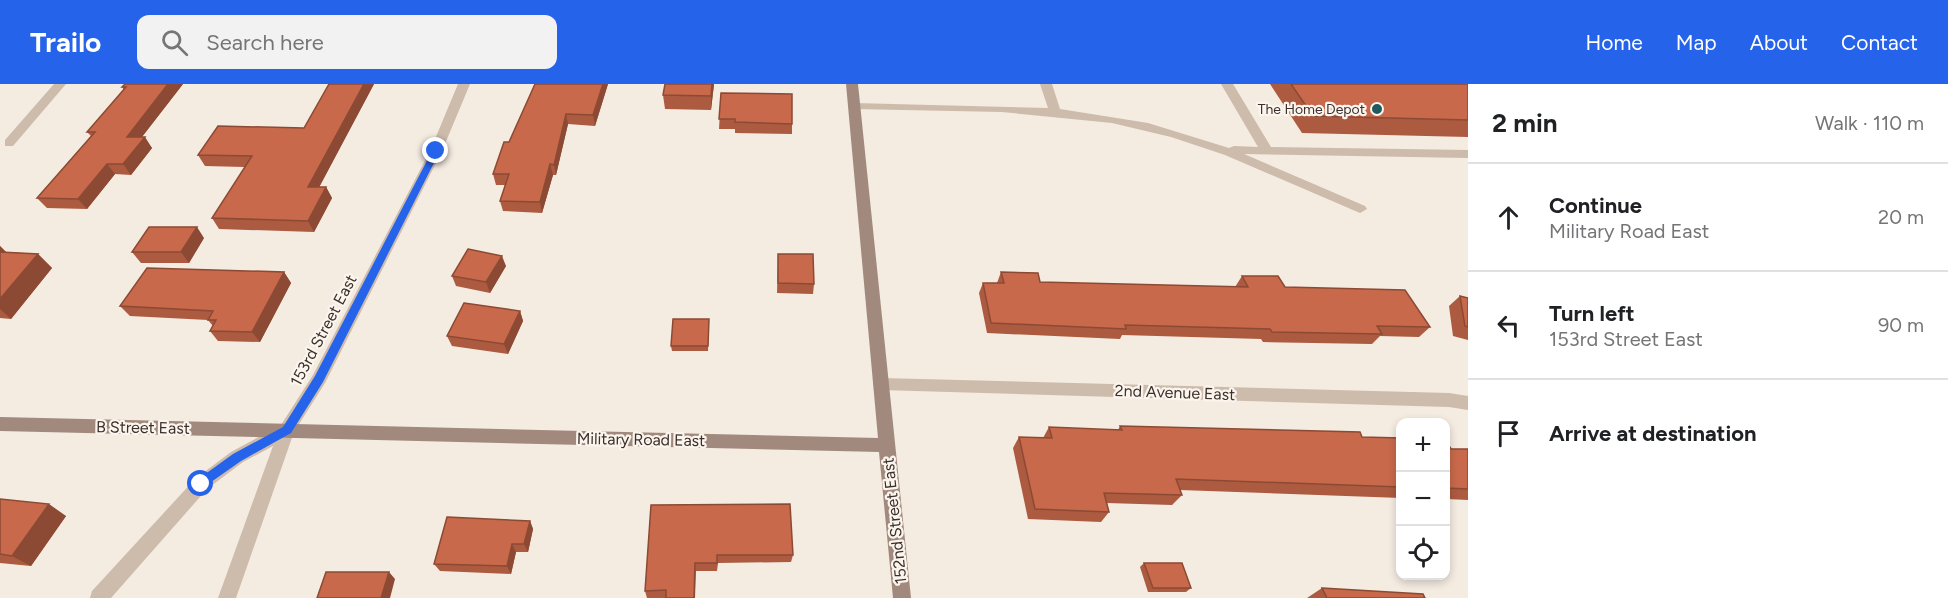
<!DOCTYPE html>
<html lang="en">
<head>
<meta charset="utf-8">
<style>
	:root { --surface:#fff; --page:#f2f2f2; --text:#202124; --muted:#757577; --line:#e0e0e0; --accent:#2563eb }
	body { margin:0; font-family:Figtree,sans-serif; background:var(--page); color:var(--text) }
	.controls { position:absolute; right:18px; bottom:18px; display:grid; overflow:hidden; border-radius:12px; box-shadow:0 3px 9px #0003 }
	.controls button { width:54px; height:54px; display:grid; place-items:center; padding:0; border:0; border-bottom:2px solid var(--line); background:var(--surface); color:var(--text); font:30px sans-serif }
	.stop { position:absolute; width:18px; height:18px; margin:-14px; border:4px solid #2563eb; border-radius:50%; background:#fff }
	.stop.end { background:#2563eb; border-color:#fff; box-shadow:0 2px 6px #0008 }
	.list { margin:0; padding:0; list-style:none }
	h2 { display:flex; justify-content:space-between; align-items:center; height:78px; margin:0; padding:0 24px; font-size:26px }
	h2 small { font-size:20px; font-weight:400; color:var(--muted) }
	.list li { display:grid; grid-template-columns:39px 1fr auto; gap:18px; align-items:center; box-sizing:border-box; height:108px; padding:0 24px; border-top:2px solid var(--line) }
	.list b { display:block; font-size:22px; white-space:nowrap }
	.list p { margin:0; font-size:20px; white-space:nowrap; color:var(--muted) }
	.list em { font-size:20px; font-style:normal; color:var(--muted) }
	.icon { flex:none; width:33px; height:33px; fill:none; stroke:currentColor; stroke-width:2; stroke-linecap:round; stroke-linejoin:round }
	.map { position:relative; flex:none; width:1468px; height:514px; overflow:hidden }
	header { display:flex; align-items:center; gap:36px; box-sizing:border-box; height:84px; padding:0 30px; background:var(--accent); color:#fff }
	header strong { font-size:28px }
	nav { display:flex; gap:33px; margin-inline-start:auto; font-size:21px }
	.search { width:420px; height:54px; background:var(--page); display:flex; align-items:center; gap:15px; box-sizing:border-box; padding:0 21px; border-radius:12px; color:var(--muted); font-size:22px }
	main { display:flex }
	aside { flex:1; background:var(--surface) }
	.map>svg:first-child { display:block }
</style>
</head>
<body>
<header>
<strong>Trailo</strong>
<div class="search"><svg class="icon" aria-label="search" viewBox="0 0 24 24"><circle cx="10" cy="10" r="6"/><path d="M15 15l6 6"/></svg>Search here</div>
<nav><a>Home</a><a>Map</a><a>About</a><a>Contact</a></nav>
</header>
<main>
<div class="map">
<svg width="1468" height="514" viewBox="0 0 1468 514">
	<rect width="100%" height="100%" fill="#f4ebe1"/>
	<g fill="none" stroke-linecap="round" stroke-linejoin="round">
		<!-- lane -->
		<path fill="#cdbbac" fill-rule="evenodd" d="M1040 0H1052L1060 25 1148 39 1229 64 1234 62 1258 63 1221 0H1233L1271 63 1468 66V74L1244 70 1365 122 1367 125 1360 129 1225 71 1171 53 1112 39 1002 28 854 25 848 22 854 19 1048 24Z"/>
		<!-- street -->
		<path fill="#cdbbac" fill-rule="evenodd" d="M54 0H66L13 62H5V56Z
			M458 0H470L442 67 325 299 294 348 236 514H218L273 362 243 378 207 405 111 514H90L92 507 195 395 231 368 281 341 313 291 430 67Z
			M881 294 1449 309 1468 312V326L1449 323 881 306 875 305 873 300 875 295Z"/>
		<!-- secondary -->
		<path fill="#a18a7d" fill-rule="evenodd" d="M846 0H858L911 514H893L879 368 0 347V333L878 354Z"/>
	</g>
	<!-- wall -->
	<path fill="#ac5a40" d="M125 0H183L142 53 152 64 131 91 115 90 87 125 47 124 37 114 91 52 87 48 124 6 122 3Z
		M329 0H374L319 103H326L332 114 314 148 219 145 212 134 245 83 205 82 198 71 304 44Z
		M608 0 595 42 568 40 556 91H553L542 129 503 127 500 117 505 101H496L493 90 509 58Z
		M665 0H714L711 26 665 25 663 11Z
		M1270 0H1468V53L1302 49Z
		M721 9 792 40V50L735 49V45H719Z
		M204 154 189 179H141L132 168Z
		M0 162 6 168 38 170 52 184 11 235 0 234Z
		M778 170 814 200 813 210 777 209Z
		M506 182 490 209 456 202 452 192Z
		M284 188 291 199 260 258 218 257 210 247 213 242 208 236 130 232 120 222Z
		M1001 188 1040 198 1235 203 1242 192 1430 243 1419 253 1380 252 1372 260 1263 258 1261 255 1122 251 1120 255 987 249 979 209 983 199H997Z
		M1460 212 1468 214V256L1453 252 1449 222Z
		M520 227 523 237 508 270 452 262 447 252Z
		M709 235 708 267H672L671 262Z
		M1120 342 1362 353 1401 354V414L1180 406 1182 411 1172 421 1107 419 1109 428 1101 438 1028 435 1013 364 1019 353 1043 354 1049 343 1118 346Z
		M1446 357 1451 365H1468V416L1446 415Z
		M0 415 66 432 31 482 0 479Z
		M651 421 793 471 791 478 718 479 717 487H696L695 514H647L645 507Z
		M530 437 533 445 528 468H516L511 490 440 487 434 480Z
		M1144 479 1191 504 1186 508H1148L1140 483Z
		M1322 504 1425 514H1307Z"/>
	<!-- shaded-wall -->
	<path fill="#8c4a34" d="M168 0H183L134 63 127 53Z
		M364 0H374L314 113 308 103Z
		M603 0H608L595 42 593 31Z
		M712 0H714L711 26V12Z
		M566 30 568 40 556 91 554 81Z
		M145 53 152 64 131 91 123 80Z
		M107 80 115 90 87 125 78 115Z
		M550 80 553 91 542 129 540 118Z
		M326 103 332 114 314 148 308 137Z
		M197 143 204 154 189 179 181 168Z
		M0 162 13 175 0 176Z
		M38 170 52 184 11 235 0 225V215Z
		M502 172 506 182 490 209 486 198Z
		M284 188 291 199 260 258 252 248Z
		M520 227 523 237 508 270 504 260Z
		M49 420 66 432 31 482 12 472Z
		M530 437 533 445 528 468 524 460Z
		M512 460 516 468 511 490 507 482Z
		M695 479V514H694Z
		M389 488 395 495 390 514H381Z"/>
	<!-- building -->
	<path fill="#c8694b" stroke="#8c4a34" stroke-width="1.5" d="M125 0H168L127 53H145L123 80H107L78 115 37 114 95 48H87L126 3H122Z
		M329 0H364L308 103H326L308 137 212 134 252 72 198 71 218 42 304 44Z
		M535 0H603L593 31 566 30 554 81 550 80 540 118 500 117 509 90H493L504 58H509Z
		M665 0H712L711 12 663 11Z
		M1291 0H1468V36L1313 32Z
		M721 9 792 10V40L735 38V35H719Z
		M149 143H197L181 168H132Z
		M468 165 502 172 486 198 452 192Z
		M0 168 38 170 0 215Z
		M778 170H813L814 200 778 199Z
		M147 184 284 188 252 248 210 247 216 236H208L213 227 120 222Z
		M1001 188 1038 189 1040 198 1248 203 1242 192H1278L1285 203 1405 206 1430 243 1377 242 1382 250 1272 248 1270 245 1125 241 1126 245 991 239 983 199H1004Z
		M1460 212 1468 214V243L1465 242Z
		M464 219 520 227 504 260 447 252Z
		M673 235H709L708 262H671Z
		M1120 342 1360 348 1362 353 1401 354V403L1176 395 1182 411 1104 409 1109 428 1035 425 1019 353 1052 354 1049 343 1122 346Z
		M1446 357 1451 365H1468V405L1446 404Z
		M0 415 49 420 12 472 0 470Z
		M790 420 793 471H717V479H695L694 514H666V506L645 507 651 421Z
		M447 433 530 437 524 460H512L507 482 434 480Z
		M1144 479H1182L1191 504H1153Z
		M326 488H389L381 514H317Z
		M1322 504 1423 510 1425 514H1327Z"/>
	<!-- route -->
	<path fill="#2563eb" d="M436 64 440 67 323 298 291 349 241 377 204 403H197V396L233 370 283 343 315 292 432 67Z"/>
	<!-- markers -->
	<circle fill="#1f5a5e" stroke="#fbf5ee" stroke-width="2" cx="1377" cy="25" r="6"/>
	<g text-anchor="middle" stroke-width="4.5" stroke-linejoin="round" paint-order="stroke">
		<!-- far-poi labels -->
		<g font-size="14" fill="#3b302b" stroke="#fbf5ee" text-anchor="end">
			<text x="1365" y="30">The Home Depot</text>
		</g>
		<!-- street labels -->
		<g font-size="16" fill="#3b302b" stroke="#fbf5ee">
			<text transform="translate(323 246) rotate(-62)" y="6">153rd Street East</text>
			<text transform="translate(1175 308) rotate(2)" y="6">2nd Avenue East</text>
			<text transform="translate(143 343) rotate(1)" y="6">B Street East</text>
			<text transform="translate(641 355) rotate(1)" y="6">Military Road East</text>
			<text transform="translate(894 437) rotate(-96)" y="6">152nd Street East</text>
		</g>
	</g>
</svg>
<div class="controls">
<button>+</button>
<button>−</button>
<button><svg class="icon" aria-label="locate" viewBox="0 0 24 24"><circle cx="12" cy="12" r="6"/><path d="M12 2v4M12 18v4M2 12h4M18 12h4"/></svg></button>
</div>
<div class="stop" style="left:201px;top:400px"></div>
<div class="stop end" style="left:436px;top:67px"></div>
</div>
<aside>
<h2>2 min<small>Walk · 110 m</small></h2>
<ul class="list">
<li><svg class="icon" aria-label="ahead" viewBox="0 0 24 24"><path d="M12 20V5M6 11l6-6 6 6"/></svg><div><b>Continue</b><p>Military Road East</p></div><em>20 m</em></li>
<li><svg class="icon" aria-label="left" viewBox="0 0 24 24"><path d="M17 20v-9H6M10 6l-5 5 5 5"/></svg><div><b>Turn left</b><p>153rd Street East</p></div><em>90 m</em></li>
<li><svg class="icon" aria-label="arrive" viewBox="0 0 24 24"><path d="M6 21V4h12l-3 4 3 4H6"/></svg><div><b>Arrive at destination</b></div></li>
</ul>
</aside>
</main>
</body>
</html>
